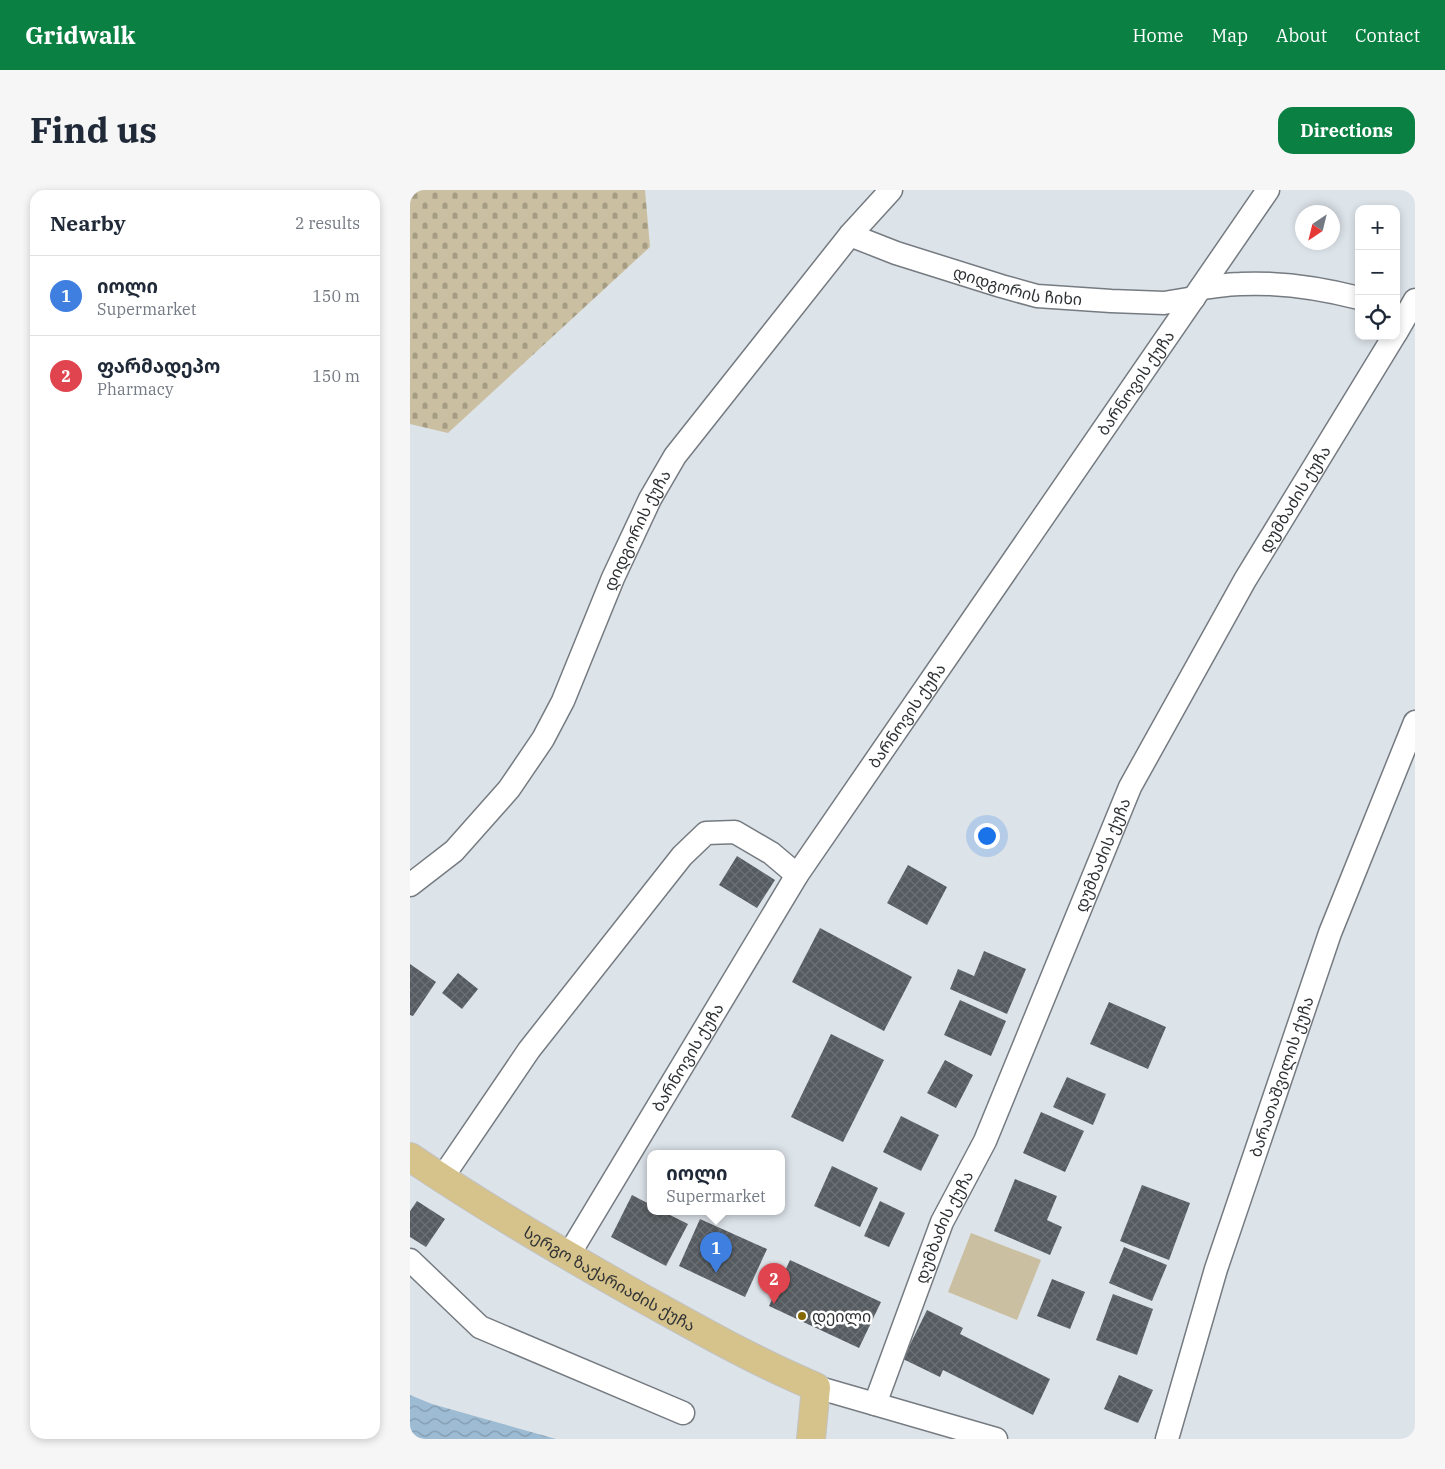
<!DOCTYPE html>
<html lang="en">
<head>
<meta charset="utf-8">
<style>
	:root { --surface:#fff; --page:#f6f6f7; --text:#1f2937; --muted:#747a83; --line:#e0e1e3; --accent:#0b8043 }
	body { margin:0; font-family:"IBM Plex Serif","Noto Sans Georgian",serif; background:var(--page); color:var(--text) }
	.controls { position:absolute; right:15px; top:15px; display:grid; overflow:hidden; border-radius:10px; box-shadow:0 2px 8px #0003 }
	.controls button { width:45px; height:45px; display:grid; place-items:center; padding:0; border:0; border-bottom:1px solid var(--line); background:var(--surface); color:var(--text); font:25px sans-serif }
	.compass { position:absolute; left:885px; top:15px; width:45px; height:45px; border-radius:50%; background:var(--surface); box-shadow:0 2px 8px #0003; rotate:215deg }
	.you { position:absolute; left:576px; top:645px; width:18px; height:18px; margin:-12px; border:4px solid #fff; border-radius:50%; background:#1a73e8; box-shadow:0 0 0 8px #1a73e833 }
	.badge { display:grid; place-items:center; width:32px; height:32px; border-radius:50%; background:var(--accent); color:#fff; font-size:16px; font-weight:700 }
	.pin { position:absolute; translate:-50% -41px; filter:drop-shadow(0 1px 2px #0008) }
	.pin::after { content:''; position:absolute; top:26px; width:18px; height:15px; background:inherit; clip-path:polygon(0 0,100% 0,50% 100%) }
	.popup { position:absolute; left:237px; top:960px; width:138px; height:65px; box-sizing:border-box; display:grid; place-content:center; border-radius:10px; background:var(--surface); filter:drop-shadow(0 1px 4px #0005); font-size:16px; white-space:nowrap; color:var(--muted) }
	.popup b { font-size:19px; color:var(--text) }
	.popup::after { content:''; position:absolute; left:50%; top:100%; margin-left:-10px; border:10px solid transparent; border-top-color:var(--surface) }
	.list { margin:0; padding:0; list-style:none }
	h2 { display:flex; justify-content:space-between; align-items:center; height:65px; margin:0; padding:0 20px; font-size:21px }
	h2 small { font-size:16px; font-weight:400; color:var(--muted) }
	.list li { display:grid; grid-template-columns:32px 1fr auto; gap:15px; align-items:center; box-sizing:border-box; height:80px; padding:0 20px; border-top:1px solid var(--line) }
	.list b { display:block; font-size:19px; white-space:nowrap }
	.list p { margin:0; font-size:16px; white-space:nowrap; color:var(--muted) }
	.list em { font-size:16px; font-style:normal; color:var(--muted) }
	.icon { flex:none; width:28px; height:28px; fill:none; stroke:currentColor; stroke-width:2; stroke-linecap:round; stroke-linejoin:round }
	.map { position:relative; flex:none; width:1005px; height:1249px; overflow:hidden; border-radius:15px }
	header { display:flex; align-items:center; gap:30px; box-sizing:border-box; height:70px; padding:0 25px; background:var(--accent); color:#fff }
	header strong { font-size:24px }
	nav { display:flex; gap:28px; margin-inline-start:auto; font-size:18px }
	.intro { display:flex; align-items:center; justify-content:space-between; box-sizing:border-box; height:120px; padding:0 30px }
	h1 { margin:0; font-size:35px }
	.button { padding:12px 22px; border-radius:15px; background:var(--accent); color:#fff; font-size:18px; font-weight:700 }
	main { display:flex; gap:30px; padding:0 30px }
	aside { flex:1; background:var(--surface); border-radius:15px; box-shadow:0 2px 8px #0003 }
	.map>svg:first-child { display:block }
</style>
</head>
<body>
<header>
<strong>Gridwalk</strong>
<nav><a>Home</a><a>Map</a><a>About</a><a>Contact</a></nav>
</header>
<div class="intro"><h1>Find us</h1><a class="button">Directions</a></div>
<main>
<aside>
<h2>Nearby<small>2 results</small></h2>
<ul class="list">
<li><span class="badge" style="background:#3f7fe0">1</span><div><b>იოლი</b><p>Supermarket</p></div><em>150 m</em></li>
<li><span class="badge" style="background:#e0444e">2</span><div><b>ფარმადეპო</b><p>Pharmacy</p></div><em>150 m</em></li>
</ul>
</aside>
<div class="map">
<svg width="1005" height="1249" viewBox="0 0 1005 1249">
	<defs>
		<pattern id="cemetery-stones" width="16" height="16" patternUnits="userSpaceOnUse" patternTransform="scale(1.25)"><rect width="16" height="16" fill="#cbbfa1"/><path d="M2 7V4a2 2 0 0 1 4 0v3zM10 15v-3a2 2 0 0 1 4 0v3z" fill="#a59c84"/></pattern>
		<pattern id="water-waves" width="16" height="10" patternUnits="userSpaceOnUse" patternTransform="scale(1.25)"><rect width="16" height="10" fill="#9dbcd4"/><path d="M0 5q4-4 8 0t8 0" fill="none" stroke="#8099ad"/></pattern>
		<pattern id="building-cross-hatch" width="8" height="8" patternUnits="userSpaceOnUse" patternTransform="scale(1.25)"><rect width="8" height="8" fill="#555b60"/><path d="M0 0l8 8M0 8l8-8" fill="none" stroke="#6b7074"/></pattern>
	</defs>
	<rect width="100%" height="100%" fill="#dce3e9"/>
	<!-- green -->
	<path fill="#cbbfa1" d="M561 1043 631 1070 607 1130 538 1102Z"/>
	<!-- cemetery -->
	<path fill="url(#cemetery-stones)" d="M0 0H235L240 57 38 243 0 234Z"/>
	<!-- water -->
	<path fill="url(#water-waves)" d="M0 1205 22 1214 146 1249H0Z"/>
	<!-- building -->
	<path fill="url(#building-cross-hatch)" d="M327 666 365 690 347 718 309 695Z
		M498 675 537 697 517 735 477 713Z
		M410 738 502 787 474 841 382 792Z
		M574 761 616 779 597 824 540 799 548 779 564 786Z
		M0 774 26 792 3 826 0 825Z
		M48 783 68 799 52 819 32 803Z
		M550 810 596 831 581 866 534 845Z
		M699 812 756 837 738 879 680 854Z
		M421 844 474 870 433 952 381 927Z
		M535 870 563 885 546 918 517 903Z
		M657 887 696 904 683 935 643 917Z
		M631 922 674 941 655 982 613 963Z
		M491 926 529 945 511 981 473 962Z
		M422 976 468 998 450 1037 404 1016Z
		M605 989 647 1006 637 1030 652 1037 640 1065 584 1041Z
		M732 995 780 1013 759 1070 710 1051Z
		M222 1005 241 1015V1022H254L278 1034 256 1076 201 1047Z
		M7 1011 35 1029 16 1057 0 1047V1021Z
		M470 1011 495 1023 479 1057 454 1046Z
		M290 1029 357 1059 335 1107 269 1076Z
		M714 1057 757 1075 742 1111 699 1093Z
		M380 1070 471 1112 449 1158 359 1116Z
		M642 1089 675 1102 660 1139 627 1126Z
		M703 1104 743 1119 727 1165 686 1150Z
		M517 1120 553 1138 550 1144 640 1189 623 1225 533 1180 530 1187 493 1169Z
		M709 1185 743 1200 728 1233 694 1219Z"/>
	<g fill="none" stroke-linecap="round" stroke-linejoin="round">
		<!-- minor casing -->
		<g stroke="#757b80" stroke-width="25">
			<g id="minor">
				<path id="s1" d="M440 45 486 63 591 96 627 106 701 111 754 113 784 108"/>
				<path d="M791 98C804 97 817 94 830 94 870 92 910 98 949 108"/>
				<path d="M986 143 1005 110"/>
				<path id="s2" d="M0 695 44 661 99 599 133 549 153 511 203 388 240 309 265 266 440 45 481 0"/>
				<path d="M32 988 119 860 272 666 296 643 325 642 361 663 387 685"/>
				<path id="s3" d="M158 1066 387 685 858 0"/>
				<path d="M0 1070 70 1137 273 1223"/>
				<path d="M406 1197 586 1249"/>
				<path id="s4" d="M465 1214 532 1032 575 951 720 597 835 390 984 146"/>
				<path id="s5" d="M757 1249 806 1079 920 743 1005 532"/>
			</g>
		</g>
		<!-- major casing -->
		<g stroke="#c1c2c2" stroke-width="30">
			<g id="major">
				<path id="s6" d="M0 967C75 1018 154 1064 234 1109 290 1140 346 1172 406 1197L401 1249"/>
			</g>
		</g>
		<!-- minor -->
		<use href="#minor" stroke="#fff" stroke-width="22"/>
		<!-- major -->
		<use href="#major" stroke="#d6c28b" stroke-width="28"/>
	</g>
	<!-- markers -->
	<circle fill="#866904" stroke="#fff" stroke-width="2" cx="392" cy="1126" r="5"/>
	<g text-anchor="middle" stroke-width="5" stroke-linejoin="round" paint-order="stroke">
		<!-- street labels -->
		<g font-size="16" fill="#2f3234" stroke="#fff">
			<text dy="6" stroke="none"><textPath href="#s1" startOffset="176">დიდგორის ჩიხი</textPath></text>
			<text dy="6" stroke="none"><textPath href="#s3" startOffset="1042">ბარნოვის ქუჩა</textPath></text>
			<text dy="6" stroke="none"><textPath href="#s4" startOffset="1000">დუმბაძის ქუჩა</textPath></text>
			<text dy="6" stroke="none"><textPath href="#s2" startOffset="428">დიდგორის ქუჩა</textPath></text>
			<text dy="6" stroke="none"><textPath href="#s3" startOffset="638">ბარნოვის ქუჩა</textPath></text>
			<text dy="6" stroke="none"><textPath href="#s4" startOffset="595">დუმბაძის ქუჩა</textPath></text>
			<text dy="6" stroke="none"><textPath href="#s3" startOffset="232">ბარნოვის ქუჩა</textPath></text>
			<text dy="6" stroke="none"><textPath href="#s5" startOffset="380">ბარათაშვილის ქუჩა</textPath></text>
			<text dy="6" stroke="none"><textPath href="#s4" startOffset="190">დუმბაძის ქუჩა</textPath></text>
			<text dy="6" stroke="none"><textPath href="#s6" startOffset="234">სერგო ზაქარიაძის ქუჩა</textPath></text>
		</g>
		<!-- poi labels -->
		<g font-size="16" fill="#2f3234" stroke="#fff" text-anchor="start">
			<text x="402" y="1132">დეილი</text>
		</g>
	</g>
</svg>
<div class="controls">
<button>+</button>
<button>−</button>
<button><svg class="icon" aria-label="locate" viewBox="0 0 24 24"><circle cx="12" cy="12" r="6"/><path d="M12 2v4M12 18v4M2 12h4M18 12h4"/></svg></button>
</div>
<svg class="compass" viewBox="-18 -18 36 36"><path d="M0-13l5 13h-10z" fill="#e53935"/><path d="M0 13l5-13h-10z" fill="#747a83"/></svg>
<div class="you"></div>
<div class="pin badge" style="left:306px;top:1083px;background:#3f7fe0">1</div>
<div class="popup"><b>იოლი</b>Supermarket</div>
<div class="pin badge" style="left:364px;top:1114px;background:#e0444e">2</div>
</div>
</main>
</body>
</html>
